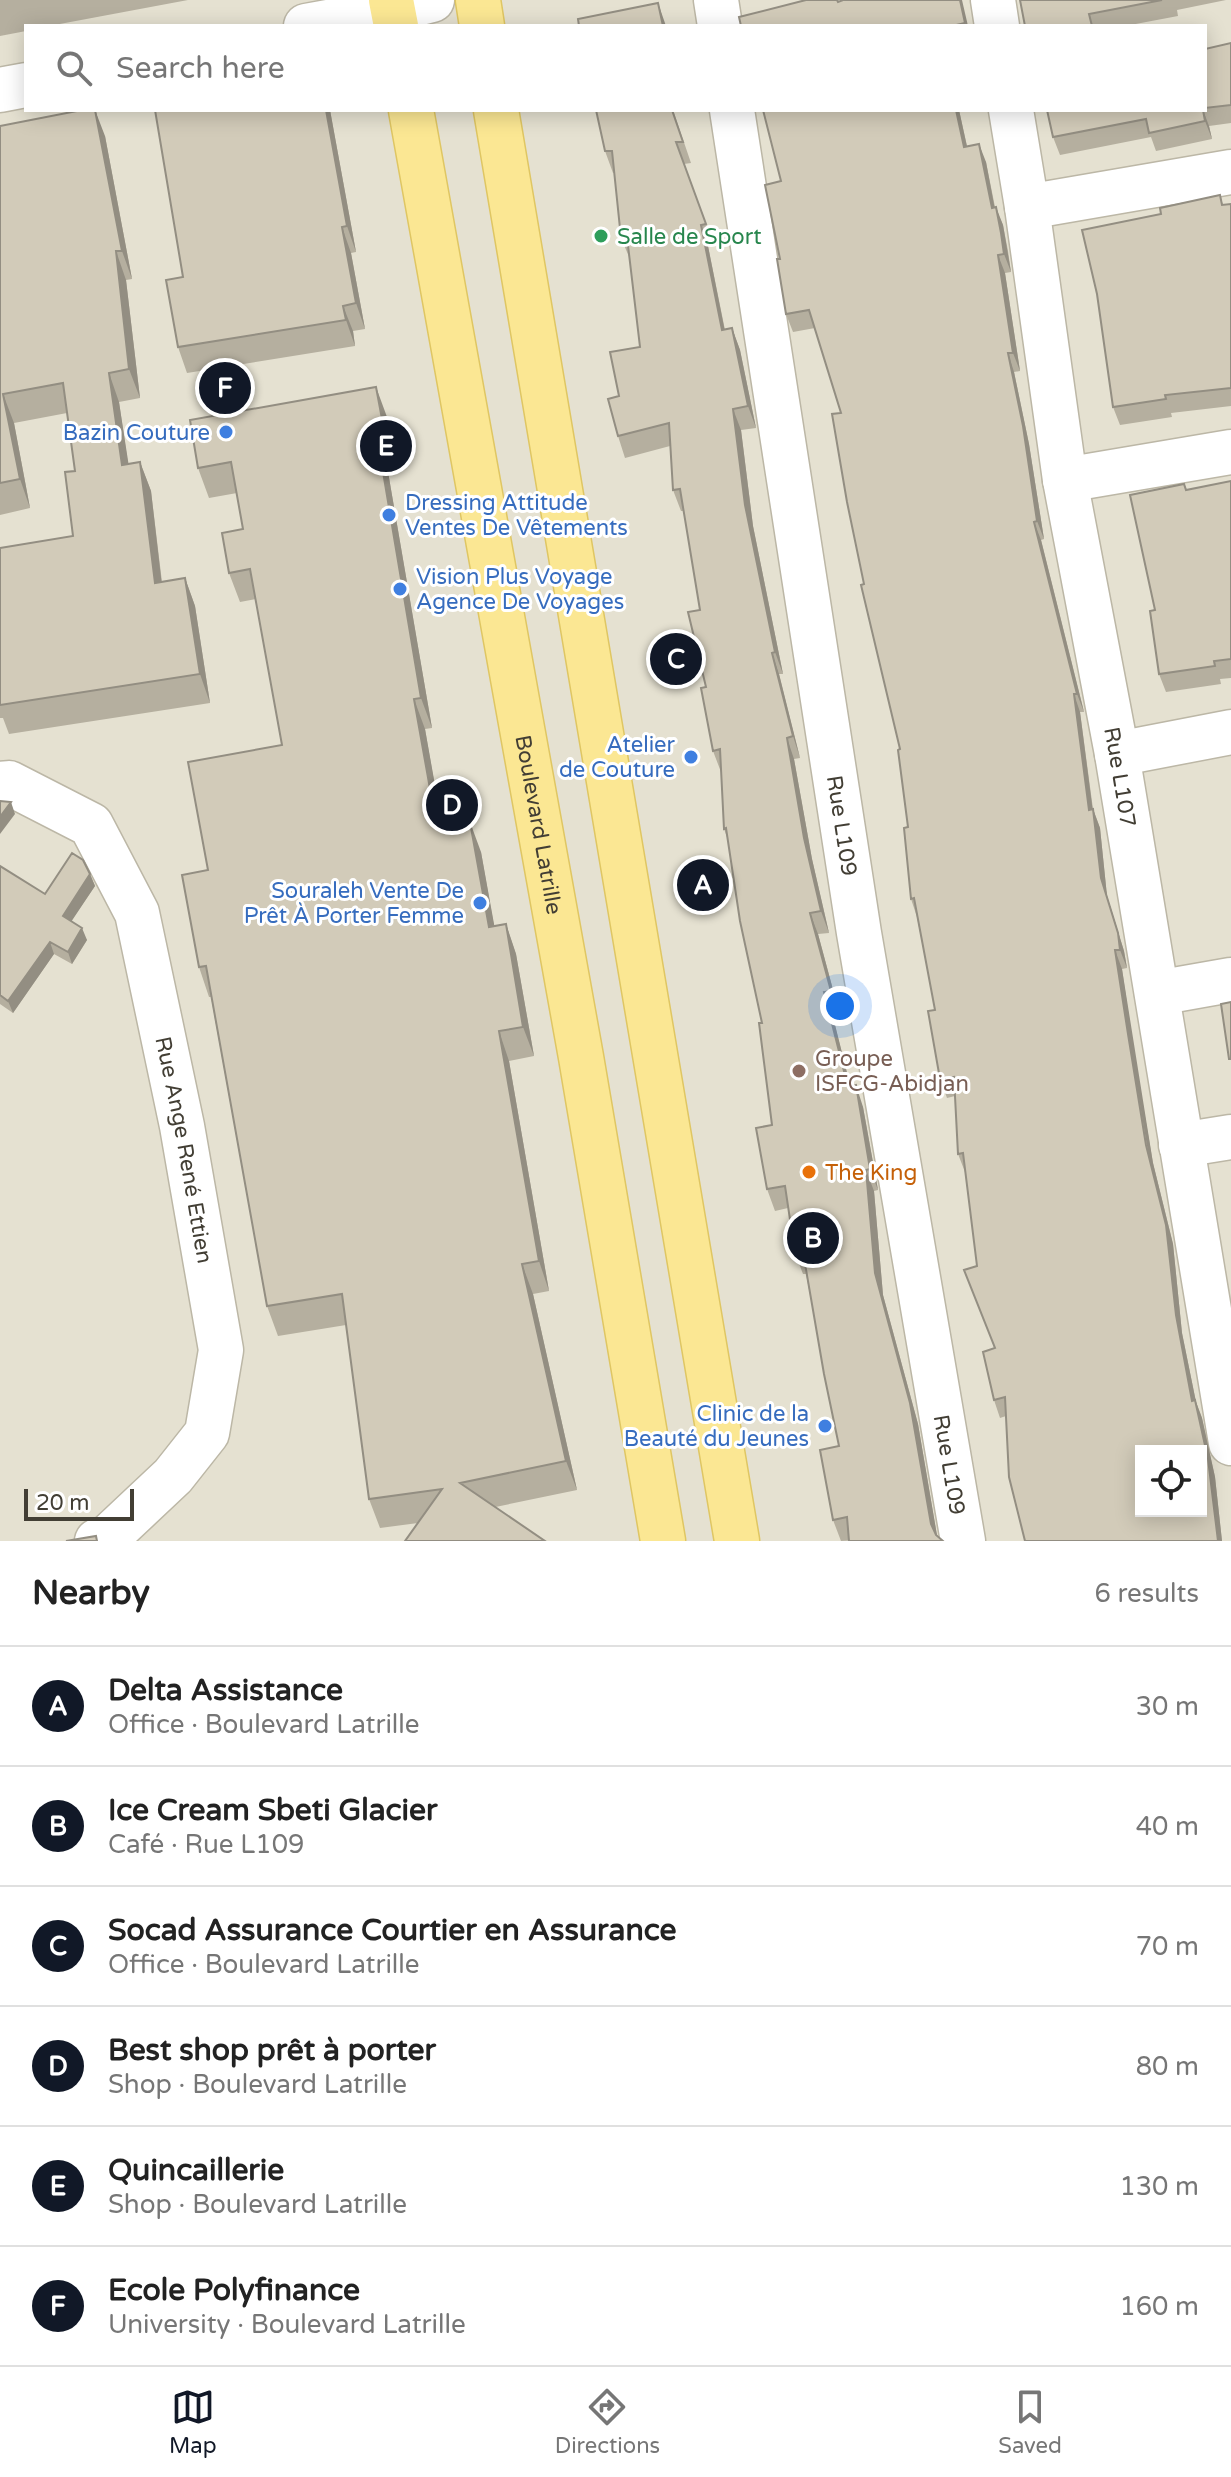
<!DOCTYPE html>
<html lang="en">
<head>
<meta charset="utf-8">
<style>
	:root { --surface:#fff; --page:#f6f6f6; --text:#222; --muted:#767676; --line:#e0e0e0; --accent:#111827 }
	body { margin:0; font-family:"Varela Round",sans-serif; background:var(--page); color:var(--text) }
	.controls { position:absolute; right:24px; bottom:24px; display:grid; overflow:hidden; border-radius:0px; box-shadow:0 4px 20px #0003 }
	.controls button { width:72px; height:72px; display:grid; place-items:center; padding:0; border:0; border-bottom:2px solid var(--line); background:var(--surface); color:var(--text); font:40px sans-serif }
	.scale { position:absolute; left:24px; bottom:20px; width:110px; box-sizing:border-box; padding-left:8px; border:4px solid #423e34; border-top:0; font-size:22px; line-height:28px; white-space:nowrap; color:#423e34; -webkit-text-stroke:6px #fff; paint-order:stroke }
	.you { position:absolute; left:840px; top:1006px; width:28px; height:28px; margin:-20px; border:6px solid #fff; border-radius:50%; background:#1a73e8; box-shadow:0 0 0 12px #1a73e833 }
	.badge { display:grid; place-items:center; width:52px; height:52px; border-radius:50%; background:var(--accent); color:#fff; font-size:26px; font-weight:700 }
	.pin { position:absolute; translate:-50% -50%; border:4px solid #fff; box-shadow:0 2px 8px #0006 }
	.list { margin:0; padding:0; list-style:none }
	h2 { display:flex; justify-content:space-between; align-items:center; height:104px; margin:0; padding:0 32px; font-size:34px }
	h2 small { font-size:26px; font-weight:400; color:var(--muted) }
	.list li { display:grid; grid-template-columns:52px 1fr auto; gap:24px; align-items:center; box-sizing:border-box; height:120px; padding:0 32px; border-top:2px solid var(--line) }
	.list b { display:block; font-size:30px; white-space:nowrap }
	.list p { margin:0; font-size:26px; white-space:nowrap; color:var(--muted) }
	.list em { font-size:26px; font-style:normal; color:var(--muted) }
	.icon { flex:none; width:44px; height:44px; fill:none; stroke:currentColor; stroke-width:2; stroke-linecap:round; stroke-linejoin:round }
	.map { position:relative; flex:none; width:1231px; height:1541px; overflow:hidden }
	.search { position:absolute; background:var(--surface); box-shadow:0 4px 20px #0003; left:24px; right:24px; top:24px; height:88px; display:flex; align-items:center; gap:20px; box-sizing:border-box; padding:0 28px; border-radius:0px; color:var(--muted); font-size:30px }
	.sheet { height:824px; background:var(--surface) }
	nav { display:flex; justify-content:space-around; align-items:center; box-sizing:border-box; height:112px; border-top:2px solid var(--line); background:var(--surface); font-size:22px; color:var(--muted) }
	nav a { display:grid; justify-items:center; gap:4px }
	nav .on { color:var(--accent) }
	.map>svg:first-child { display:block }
</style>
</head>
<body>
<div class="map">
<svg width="1231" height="1541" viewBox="0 0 1231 1541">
	<rect width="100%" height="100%" fill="#f1eee3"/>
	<!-- residential -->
	<path fill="#e5e1d1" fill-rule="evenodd" d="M0 0H1231V1541H0ZM26 26H1205V110H26ZM1141 1451H1201V1511H1141Z"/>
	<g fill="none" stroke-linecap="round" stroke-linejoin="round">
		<!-- minor casing -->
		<g stroke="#bcb7a6" stroke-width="47">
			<g id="minor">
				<path d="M716 0 720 26"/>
				<path d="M993 0 997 26"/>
				<path d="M306 26 393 10 432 0"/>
				<path d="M0 90 26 85"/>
				<path id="s1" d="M732 110 859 933 963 1541"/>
				<path id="s2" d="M1011 110 1027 207 1065 480 1117 754 1231 1443"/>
				<path d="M1027 207 1231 172"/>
				<path d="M1065 480 1231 452"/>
				<path d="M1117 754 1231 732"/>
				<path id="s3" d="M0 784 9 783 91 825 137 913 182 1126 221 1350 207 1433 173 1476 106 1539 97 1541"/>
				<path d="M1157 993 1231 980"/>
				<path d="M1181 1145 1231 1137"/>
			</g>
		</g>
		<!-- major casing -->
		<g stroke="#dfc663" stroke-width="47">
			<g id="major">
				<path d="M391 0 396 26"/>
				<path d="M478 0 482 26"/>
				<path id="s4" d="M411 110 581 1057 663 1541"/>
				<path d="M496 110 737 1541"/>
			</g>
		</g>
		<!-- minor -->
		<use href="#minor" stroke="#fff" stroke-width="44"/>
		<!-- major -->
		<use href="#major" stroke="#fbe793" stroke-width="44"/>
	</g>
	<!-- wall -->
	<path fill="#b5af9f" d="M0 0H188L49 26H26V31L0 36Z
		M1020 0H1226L1177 10 1178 16 1125 26H1025Z
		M1231 43V123L1209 126 1212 139 1156 151 1151 137 1060 155 1053 137 1047 110H1205V49Z
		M330 110 356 252 351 253 365 329 353 331 355 346 187 373 178 347Z
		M673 110 691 163 684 164 714 245 708 246 725 330 732 328 740 350 756 428 741 430 753 526 783 674H779L800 758 794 759 812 859 829 933 818 934 839 1012 832 1013 850 1086 863 1107 878 1190 874 1191 883 1295 918 1424 937 1536 841 1541 833 1520 839 1446 806 1274H803L795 1253 788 1208 775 1211 767 1189 772 1125 762 1023 728 840 724 829 721 772 713 751 700 610 684 511H681L673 490 670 446 625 458 618 436 619 396 640 347 630 259 621 238 614 173H613L605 151Z
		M763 110H959L967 146 986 162 995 207 1003 225 1008 251 1011 272 1005 273 1020 371 1014 372 1029 444 1044 539 1041 540 1084 712H1080L1093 809 1100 828 1107 896 1124 951 1127 968 1122 969 1134 1052 1153 1163 1173 1244 1182 1333 1196 1402 1202 1418 1215 1477 1222 1541H1025L1006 1416 1000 1418 994 1400V1348L977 1266 965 1172 958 1154 955 1096 947 1098 940 1079 935 1010 917 917 911 899 908 827 900 749 864 584 841 413 815 328 793 332 786 314 780 259 781 181Z
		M0 126 105 136 132 279 126 280 140 398 119 402 128 464 140 462 151 491 162 582 185 578 195 606 210 703 9 734 3 718H0V548L73 536 75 471 67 413 14 423 30 508 0 515Z
		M1220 195 1223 205 1231 204V406L1171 413 1172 417 1120 425 1113 407 1161 214Z
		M387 417 395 465 387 466 432 728 425 729 442 827 481 852 494 926 506 924 516 954 534 1056 509 1061 549 1291 533 1294 577 1490 418 1523 380 1528 369 1499 346 1325 278 1336 267 1306 211 997H209L199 967 208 870 282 745 256 599 240 602 229 573 243 529 237 493 209 498 198 468Z
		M1231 481V678L1220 679 1221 684 1166 692 1159 674 1155 610 1187 490Z
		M0 866 45 894 90 874 95 886 71 921 87 940 72 964 54 954 13 1013 0 1004Z"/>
	<!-- shaded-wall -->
	<path fill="#938e82" d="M960 0H962L968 26H966Z
		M658 3 666 26H663Z
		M95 110 105 136 132 279 122 251Z
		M326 110H330L356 252 347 226Z
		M956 110H959L971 165 964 147Z
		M1203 110 1209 126 1212 139 1205 121Z
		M979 144 986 162 998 226 992 208Z
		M996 207 1003 225 1011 272 1004 254Z
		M701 225 708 246 729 352 722 330Z
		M342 227 351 253 365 329 356 303Z
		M116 251 126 280 140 398 129 369Z
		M998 255 1005 273 1020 371 1013 353Z
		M343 306 353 331 355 346 346 320Z
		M732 328 740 350 756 428 748 406Z
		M1008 353 1014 372 1029 444 1044 539 1037 521Z
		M109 373 119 402 133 493 122 465Z
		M376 387 387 417 395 465 385 435Z
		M3 394 14 423 30 508 20 479Z
		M733 409 741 430 753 526 783 674 775 652 745 505Z
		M377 436 387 466 432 728 421 698Z
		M140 462 151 491 165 612 155 583Z
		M1034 522 1041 540 1084 712 1077 694Z
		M185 578 195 606 210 703 200 674Z
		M772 653 779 674 800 758 793 736Z
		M1074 694 1080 712 1095 828 1089 810Z
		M414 699 425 729 448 858 437 828Z
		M787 738 794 759 812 859 829 933 821 911 804 838Z
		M11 802 15 814 0 834V817Z
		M1093 809 1100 828 1107 896 1124 951 1127 968 1120 950 1101 878Z
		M470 822 481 852 500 957 489 927Z
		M90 874 95 886 67 928 63 916Z
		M810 913 818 934 839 1012 831 991Z
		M506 924 516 954 534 1056 523 1027Z
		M82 928 87 940 72 964 68 952Z
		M50 942 54 954 13 1013 8 1001Z
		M1115 950 1122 969 1153 1163 1173 1244 1182 1333 1196 1402 1202 1418 1215 1477 1222 1541H1218L1176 1315 1128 1034Z
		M824 992 832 1013 856 1108 848 1087Z
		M499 1031 509 1061 549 1291 539 1261Z
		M856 1085 863 1107 878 1190 870 1169Z
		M866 1170 874 1191 883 1295 918 1424 938 1541 931 1524 875 1273Z
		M522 1264 533 1294 577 1490 566 1461Z"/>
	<!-- building -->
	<path fill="#d2cbb9" stroke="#938e82" stroke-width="2" fill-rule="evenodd" d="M806 0H837L838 2 843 0H960L965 23 952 26H741L739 17Z
		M1020 0H1162L1089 14 1092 26H1025Z
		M658 3 663 26H579L578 19Z
		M1231 43V105L1205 108V49Z
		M82 110H95L122 251H116L129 369 109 373 122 465 140 462 155 583 185 578 200 674 0 705V548L73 536 65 472 75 471 63 383 3 394 20 479 0 483V126Z
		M155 110H326L347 226 342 227 356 303 343 306 346 320 178 347 166 280 183 277Z
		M596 110H672L683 142H676L706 224 701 225 722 330 732 328 748 406 733 409 745 505 775 652 772 653 793 736 787 738 804 838 821 911 810 913 831 991 824 992 848 1087 856 1085 870 1169 866 1170 875 1273 910 1403 931 1524 936 1535 943 1541H849L847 1517 833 1520 820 1450 839 1446 824 1374 803 1252 795 1253 785 1186 767 1189 756 1128 772 1125 759 1023H762L740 921 726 828 724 829 720 749 713 751 701 688 706 687 688 612 700 610 680 489 673 490 669 423 618 436 608 399 619 396 610 352 640 347 627 237 621 238 612 151H605Z
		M763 110H956L964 147 979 144 992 208 996 207 1001 233 1004 254 998 255 1013 353H1008L1023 426 1037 521 1034 522 1077 694H1074L1089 810 1093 809 1101 878 1118 933 1120 950H1115L1128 1034 1146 1145 1166 1225 1176 1315 1192 1401 1195 1400 1208 1459 1218 1541H1025L1009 1477 1005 1397 994 1400 983 1352 995 1348 964 1270 977 1266 963 1153 958 1154 954 1077 940 1079 928 1011 935 1010 914 898 911 899 904 828 908 827 898 750 900 749 861 585 864 584 847 502 832 414 841 413 809 310 786 314 777 259H780L765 185 781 181ZM1141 1451H1201V1511H1141Z
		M1047 110H1203L1205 121 1149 133 1146 119 1053 137Z
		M1220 195 1222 205 1231 204V388L1165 395 1166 399 1113 407 1097 294 1082 230 1161 214 1160 208Z
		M376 387 385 435 377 436 421 698 414 699 437 828 470 822 489 927 506 924 523 1027 499 1031 539 1261 522 1264 566 1461 460 1483 545 1541H405L442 1489 369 1499 342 1294 267 1306 206 966 199 967 182 875 208 870 188 762 282 745 250 569 229 573 222 533 243 529 231 462 198 468 190 420Z
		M1231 481V659L1214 661 1215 666 1159 674 1150 611 1155 610 1130 495 1184 484 1186 490Z
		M0 801 11 802 0 817Z
		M72 853 83 860 90 874 63 916 82 928 68 952 50 942 8 1001 0 995V866L45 894Z
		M1231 1002V1059H1229L1221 1004Z
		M96 1536 97 1541H66Z"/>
	<!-- markers -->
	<circle fill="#2e9e5b" stroke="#fff" stroke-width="3" cx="601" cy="236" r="8"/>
	<g fill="#3f7fe0" stroke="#fff" stroke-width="3">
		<circle cx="226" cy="432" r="8"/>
		<circle cx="389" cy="515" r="8"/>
		<circle cx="400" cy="589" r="8"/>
		<circle cx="691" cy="757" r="8"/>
		<circle cx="480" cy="903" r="8"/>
		<circle cx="825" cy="1426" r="8"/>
	</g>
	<circle fill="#8d6e63" stroke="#fff" stroke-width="3" cx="799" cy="1071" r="8"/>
	<circle fill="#e8710a" stroke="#fff" stroke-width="3" cx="809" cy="1172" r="8"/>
	<g text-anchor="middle" stroke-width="6" stroke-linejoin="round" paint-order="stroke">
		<!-- leisure labels -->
		<g font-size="22" fill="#27864d" stroke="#fff" text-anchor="start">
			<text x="617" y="244">Salle de Sport</text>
		</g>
		<!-- shop labels -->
		<g font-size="22" fill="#366cbe" stroke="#fff" text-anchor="end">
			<text x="210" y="440">Bazin Couture</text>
			<text x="405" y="510" text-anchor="start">Dressing Attitude<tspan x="405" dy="25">Ventes De Vêtements</tspan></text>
			<text x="416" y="584" text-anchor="start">Vision Plus Voyage<tspan x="416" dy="25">Agence De Voyages</tspan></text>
			<text x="675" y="752">Atelier<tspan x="675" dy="25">de Couture</tspan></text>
			<text x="464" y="898">Souraleh Vente De<tspan x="464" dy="25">Prêt À Porter Femme</tspan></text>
			<text x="809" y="1421">Clinic de la<tspan x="809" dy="25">Beauté du Jeunes</tspan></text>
		</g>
		<!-- street labels -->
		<g font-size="22" fill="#423e34" stroke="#fff">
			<text dy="8" stroke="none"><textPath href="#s2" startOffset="676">Rue L107</textPath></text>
			<text dy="8" stroke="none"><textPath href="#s4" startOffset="726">Boulevard Latrille</textPath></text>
			<text dy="8" stroke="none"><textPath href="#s1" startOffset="724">Rue L109</textPath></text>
			<text dy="8" stroke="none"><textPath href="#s3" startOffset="442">Rue Ange René Ettien</textPath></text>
			<text dy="8" stroke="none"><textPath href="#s1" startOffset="1372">Rue L109</textPath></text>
		</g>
		<!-- education labels -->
		<g font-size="22" fill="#785e54" stroke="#fff" text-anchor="start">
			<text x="815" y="1066">Groupe<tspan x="815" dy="25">ISFCG-Abidjan</tspan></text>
		</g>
		<!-- food labels -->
		<g font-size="22" fill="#c56008" stroke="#fff" text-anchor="start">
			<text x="825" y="1180">The King</text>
		</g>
	</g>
</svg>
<div class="controls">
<button><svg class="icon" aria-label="locate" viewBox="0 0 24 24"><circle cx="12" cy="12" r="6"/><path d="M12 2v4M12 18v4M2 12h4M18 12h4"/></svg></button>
</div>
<div class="scale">20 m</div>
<div class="you"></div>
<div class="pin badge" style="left:703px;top:885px">A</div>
<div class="pin badge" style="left:813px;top:1238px">B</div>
<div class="pin badge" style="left:676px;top:659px">C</div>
<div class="pin badge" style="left:452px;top:805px">D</div>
<div class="pin badge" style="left:386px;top:446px">E</div>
<div class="pin badge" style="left:225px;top:388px">F</div>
<div class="search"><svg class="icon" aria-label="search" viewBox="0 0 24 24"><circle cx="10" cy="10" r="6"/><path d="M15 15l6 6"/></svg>Search here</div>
</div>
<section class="sheet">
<h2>Nearby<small>6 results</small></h2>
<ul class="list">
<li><span class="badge">A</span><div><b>Delta Assistance</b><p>Office · Boulevard Latrille</p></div><em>30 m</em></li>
<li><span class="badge">B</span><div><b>Ice Cream Sbeti Glacier</b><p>Café · Rue L109</p></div><em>40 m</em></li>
<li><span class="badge">C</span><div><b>Socad Assurance Courtier en Assurance</b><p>Office · Boulevard Latrille</p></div><em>70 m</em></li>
<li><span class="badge">D</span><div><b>Best shop prêt à porter</b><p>Shop · Boulevard Latrille</p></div><em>80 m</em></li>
<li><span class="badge">E</span><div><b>Quincaillerie</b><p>Shop · Boulevard Latrille</p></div><em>130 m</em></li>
<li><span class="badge">F</span><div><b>Ecole Polyfinance</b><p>University · Boulevard Latrille</p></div><em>160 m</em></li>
</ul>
</section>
<nav>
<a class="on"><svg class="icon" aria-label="map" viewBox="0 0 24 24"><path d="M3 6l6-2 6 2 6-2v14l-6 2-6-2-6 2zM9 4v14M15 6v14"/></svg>Map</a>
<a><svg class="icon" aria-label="directions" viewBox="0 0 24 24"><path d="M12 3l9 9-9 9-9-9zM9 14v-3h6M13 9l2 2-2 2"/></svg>Directions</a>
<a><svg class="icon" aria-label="saved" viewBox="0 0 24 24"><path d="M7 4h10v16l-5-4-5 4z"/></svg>Saved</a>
</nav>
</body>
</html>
